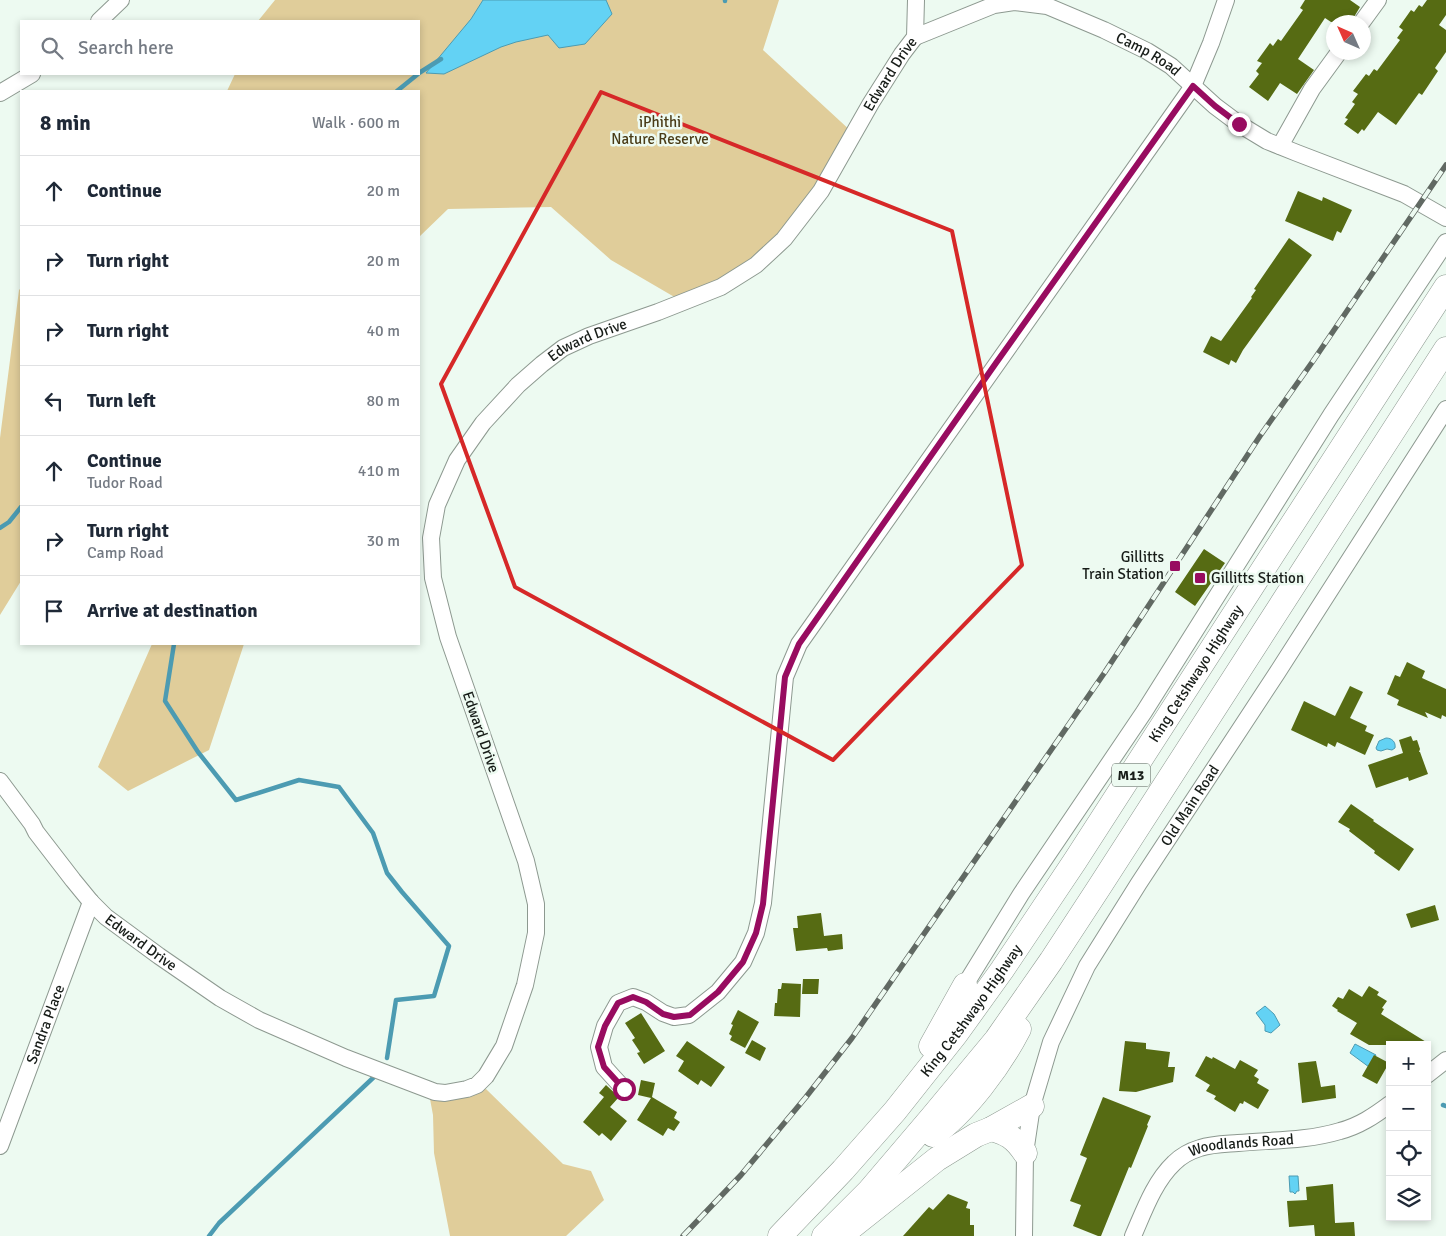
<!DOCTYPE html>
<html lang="en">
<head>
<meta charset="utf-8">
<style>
	:root { --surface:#fff; --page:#f2f2f3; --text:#1f2937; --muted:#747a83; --line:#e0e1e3 }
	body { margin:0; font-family:Signika,sans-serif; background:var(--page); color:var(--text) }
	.controls { position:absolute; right:15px; bottom:15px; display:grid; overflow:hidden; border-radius:0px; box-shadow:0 2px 8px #0003 }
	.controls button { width:45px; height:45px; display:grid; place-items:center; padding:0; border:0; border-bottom:1px solid var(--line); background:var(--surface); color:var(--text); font:25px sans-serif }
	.compass { position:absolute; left:1326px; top:15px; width:45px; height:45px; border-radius:50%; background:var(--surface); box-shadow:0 2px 8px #0003; rotate:315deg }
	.stop { position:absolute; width:15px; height:15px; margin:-11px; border:4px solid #980c60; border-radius:50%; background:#fff }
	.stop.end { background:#980c60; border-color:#fff; box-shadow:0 1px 5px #0008 }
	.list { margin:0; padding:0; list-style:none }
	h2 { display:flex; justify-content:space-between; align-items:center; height:65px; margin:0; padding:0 20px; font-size:21px }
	h2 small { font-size:16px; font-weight:400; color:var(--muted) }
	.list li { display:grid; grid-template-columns:32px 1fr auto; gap:15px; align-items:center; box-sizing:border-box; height:70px; padding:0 20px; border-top:1px solid var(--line) }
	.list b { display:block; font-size:19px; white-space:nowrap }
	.list p { margin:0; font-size:16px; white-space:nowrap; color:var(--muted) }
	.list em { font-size:16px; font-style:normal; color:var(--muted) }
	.icon { flex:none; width:28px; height:28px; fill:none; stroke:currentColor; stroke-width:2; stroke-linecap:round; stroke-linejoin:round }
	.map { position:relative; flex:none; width:1446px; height:1236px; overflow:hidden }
	.search { position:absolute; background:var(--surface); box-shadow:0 2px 8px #0003; left:20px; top:20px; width:400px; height:55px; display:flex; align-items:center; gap:12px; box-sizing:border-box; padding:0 18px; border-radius:0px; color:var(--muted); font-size:19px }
	.panel { position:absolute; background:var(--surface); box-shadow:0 2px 8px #0003; left:20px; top:90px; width:400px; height:555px; border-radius:0px }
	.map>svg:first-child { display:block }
</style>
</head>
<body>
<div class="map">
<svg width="1446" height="1236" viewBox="0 0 1446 1236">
	<rect width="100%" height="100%" fill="#edfaf1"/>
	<!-- green -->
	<path fill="#e0cd9a" d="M275 0H779L763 50 853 133 784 239 683 302 611 260 551 207 448 209 419 237V91H227L235 74H419V21H258Z
		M21 288V581L0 615V438L19 290Z
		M152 644H244L209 750 128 791 98 767Z
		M486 1089 563 1164 591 1171 604 1200 566 1236H450L434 1153 433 1115 430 1099 449 1101Z"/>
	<!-- water -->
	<path fill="#63d2f4" stroke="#4c9bb2" d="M483 0H606L612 14 585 44 559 48 548 35 516 42 501 47 444 74 426 73 471 19Z
		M1386 738C1392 738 1396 742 1395 748L1392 750 1387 749 1381 751 1377 750 1376 748 1379 741Z
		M1265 1006 1274 1014 1280 1025 1271 1033 1265 1031V1025L1256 1013Z
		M1355 1044 1376 1055 1369 1067 1350 1053Z
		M1289 1176H1298L1299 1191H1297L1295 1194 1293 1192H1290Z"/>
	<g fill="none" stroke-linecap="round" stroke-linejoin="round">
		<!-- stream -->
		<path stroke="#4c9bb2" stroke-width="4.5" d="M725 1V0
			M419 73 441 59
			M397 91 418 74
			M0 528 9 522 21 507
			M174 644 165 701 198 752 236 800 299 780 339 787 373 833 387 873 402 892 449 946 434 996 396 1000 387 1058
			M1443 1105 1446 1106
			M209 1236 219 1223 374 1077"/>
	</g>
	<!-- building -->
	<path fill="#566b13" d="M1305 0H1350L1360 7 1354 17 1352 22H1331L1325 18 1298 59 1314 70 1297 94 1280 83 1268 101 1249 87 1259 74 1256 71 1262 63 1257 61 1270 43 1273 46 1278 39 1281 41 1303 10 1300 8Z
		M1427 0H1446V15L1439 25 1446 30V52L1435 68 1438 71 1422 95 1419 93 1396 125 1378 112 1364 131 1362 129 1358 134 1344 124 1348 119 1345 118 1355 104 1352 102 1358 94 1353 91 1366 74 1369 76 1374 69 1377 71 1400 40 1397 38 1403 30 1399 27 1411 10 1414 12 1419 5 1422 7Z
		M1298 191 1322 201 1323 197 1352 210 1341 233 1337 231 1333 241 1285 221Z
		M1289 238 1312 255 1243 350 1236 363 1231 360 1229 365 1203 352 1211 336 1221 341 1252 298 1251 297 1256 290 1254 289Z
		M1204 549 1225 563 1195 606 1175 592Z
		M1407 662 1425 671 1422 678 1446 689V717L1442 715 1441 719 1425 712 1428 718 1397 705 1399 700 1387 694 1395 675 1400 677Z
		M1350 686 1363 692 1350 718 1367 726 1365 731 1374 735 1365 755 1337 742 1335 747 1328 743 1327 747 1291 730 1304 701 1335 716Z
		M1411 736 1413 741 1417 740 1420 749 1419 752H1420L1428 774 1409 781 1408 777 1376 788 1368 765 1403 753 1399 740Z
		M1351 804 1374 820 1373 821 1414 849 1399 871 1374 853 1375 851 1349 831 1350 829 1338 822Z
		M1435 905 1439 920 1411 928 1406 914Z
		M821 913 824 936 842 934 843 949 828 951 827 948 796 951 793 928H798L797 916Z
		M803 979H819L818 994H802Z
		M782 983 801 984 800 1017 774 1016 775 1003H777L778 989H781Z
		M1369 986 1379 992 1377 995 1387 1001 1382 1008 1384 1009 1381 1014 1431 1045H1369L1350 1034 1357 1023 1337 1011 1338 1010 1332 1006 1338 997 1343 999 1349 989 1362 997Z
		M738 1010 759 1022 745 1048 730 1040 732 1036 729 1034 733 1025 731 1024Z
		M641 1013 665 1051 644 1064 637 1053 640 1052 632 1040 635 1038 625 1023Z
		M752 1040 766 1048 760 1061 745 1053Z
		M687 1041 725 1067 711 1087 701 1080 698 1085 678 1071 684 1061 676 1056Z
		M1125 1041 1146 1043V1049L1170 1052 1168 1067H1175L1173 1082 1136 1092 1119 1091Z
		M1374 1055 1389 1063 1377 1084 1362 1076Z
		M1206 1056 1212 1059 1213 1057 1235 1069 1240 1060 1258 1070 1254 1076 1259 1079 1257 1083 1269 1090 1258 1109 1244 1101 1243 1104 1240 1103 1235 1112 1214 1099 1216 1096 1206 1091 1210 1085 1195 1076Z
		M1316 1061 1321 1087 1335 1085 1336 1098 1302 1103 1298 1063Z
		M641 1080 655 1083 652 1097 677 1112 674 1118 680 1122 674 1131 668 1128 663 1136 637 1120 651 1098 638 1095Z
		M606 1085 619 1097 610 1107 627 1121 611 1141 602 1133 599 1136 583 1122 604 1097 599 1093Z
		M1103 1097 1151 1116 1147 1125 1148 1126 1131 1168 1129 1167 1101 1236H1098L1073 1226 1081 1205 1070 1201 1087 1158 1080 1155Z
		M1333 1184 1335 1223 1354 1222 1355 1236H1315L1314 1225 1289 1227 1287 1201 1307 1200 1306 1187Z
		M948 1194 968 1202 966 1208 970 1209V1225H974V1236H903L929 1207 933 1210Z"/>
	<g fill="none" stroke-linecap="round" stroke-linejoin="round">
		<!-- minor casing -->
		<g stroke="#8d9990" stroke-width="18">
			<g id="minor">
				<path d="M99 21 121 0"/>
				<path d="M1362 22 1378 0"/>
				<path id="s1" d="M915 37 994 5 1014 2 1047 6 1104 30 1147 51 1171 66 1215 106 1239 124 1267 141 1297 153 1404 194 1446 218"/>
				<path d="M0 93 32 74"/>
				<path d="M1280 146 1312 89 1339 52"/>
				<path id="s2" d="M0 781 32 824 36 832 73 880 91 902 106 917 159 956 220 998 259 1020 346 1058 435 1092 445 1093 467 1089 477 1085 486 1076 504 1046 525 985 536 933V904L526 861 448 637 433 578 431 538 437 505 457 460 483 423 518 385 542 364 563 348 589 336 658 312 721 287 756 265 784 239 821 191 871 103 902 54 915 37 916 0"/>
				<path d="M965 985 1021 894 1144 712 1331 415 1446 242"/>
				<path d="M1427 1075 1446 1060"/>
				<path d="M624 1089 604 1067 599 1047 605 1026 618 1003 633 997 646 1002 663 1013 674 1017 689 1015 718 992 743 962 756 933 763 903 785 677 799 644 1193 86 1211 43 1226 0"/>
				<path id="s3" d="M0 1146 91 902"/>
				<path id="s4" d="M1024 1236 1025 1153 1032 1106 1051 1042 1087 966 1139 883 1277 673 1446 409"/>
				<path id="s5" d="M1133 1236C1144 1211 1154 1182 1174 1163 1181 1156 1190 1151 1200 1148 1212 1144 1225 1144 1238 1143 1271 1140 1307 1141 1340 1131 1359 1126 1374 1116 1390 1104"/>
			</g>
		</g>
		<!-- highway casing -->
		<g stroke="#8d9990" stroke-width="25">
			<g id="highway">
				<path d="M931 1046 965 985"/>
				<path d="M991 1129C1007 1133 1015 1138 1025 1153"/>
				<path d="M933 1135C966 1112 1001 1064 1019 1029"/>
				<path d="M844 1233 937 1159 976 1135 991 1129 1032 1106"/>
				<path id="s6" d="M780 1236 843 1170 895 1111 956 1034 1002 970 1075 861 1271 557 1446 287"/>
				<path d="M824 1236 869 1191 932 1117 996 1040 1051 961 1100 886 1446 349"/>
			</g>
		</g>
		<!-- minor -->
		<use href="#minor" stroke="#fff" stroke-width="16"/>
		<!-- highway -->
		<use href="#highway" stroke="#fff" stroke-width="24"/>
		<!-- rail casing -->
		<g stroke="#616963" stroke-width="5.5">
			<path id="rail" d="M683 1236 741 1175 806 1097 852 1038 1105 672 1260 436 1313 361 1446 165"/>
		</g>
		<!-- rail -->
		<use href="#rail" stroke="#edfaf1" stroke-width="4" stroke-dasharray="11" stroke-linecap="butt"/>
	</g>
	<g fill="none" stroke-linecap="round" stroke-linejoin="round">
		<!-- route -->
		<path stroke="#980c60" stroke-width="6" d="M624 1089 604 1067 598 1047 605 1026 618 1003 633 997 646 1002 663 1014 674 1017 690 1015 718 992 743 962 756 933 763 904 785 677 799 644 996 363 1193 86 1215 106 1239 124"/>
	</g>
	<!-- marked area -->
	<path fill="none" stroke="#d62828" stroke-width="4" stroke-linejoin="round" d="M601 92 952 231 1022 565 833 760 515 587 441 384Z"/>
	<!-- markers -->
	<g fill="#980c60" stroke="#edfaf1" stroke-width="2">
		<rect x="1169" y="560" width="12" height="12" rx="2.5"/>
		<rect x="1194" y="572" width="12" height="12" rx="2.5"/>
	</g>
	<g text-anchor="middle" stroke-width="5" stroke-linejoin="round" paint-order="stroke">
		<!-- shield labels -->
		<rect fill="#edfaf1" stroke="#575f59" stroke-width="1" x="1112" y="763.5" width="38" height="23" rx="4"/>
		<g font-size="14" font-weight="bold" fill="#171c18">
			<text x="1131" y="780">M13</text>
		</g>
		<!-- street labels -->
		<g font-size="15" fill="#171c18" stroke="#edfaf1">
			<text dy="5" stroke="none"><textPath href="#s1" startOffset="251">Camp Road</textPath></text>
			<text dy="5" stroke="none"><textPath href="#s2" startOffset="1851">Edward Drive</textPath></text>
			<text dy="5" stroke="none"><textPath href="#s2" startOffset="1431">Edward Drive</textPath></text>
			<text dy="5" stroke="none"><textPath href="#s6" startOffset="701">King Cetshwayo Highway</textPath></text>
			<text transform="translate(481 732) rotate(71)" y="5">Edward Drive</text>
			<text dy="5" stroke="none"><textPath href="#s4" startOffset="472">Old Main Road</textPath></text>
			<text dy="5" stroke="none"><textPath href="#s2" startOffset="216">Edward Drive</textPath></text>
			<text dy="5" stroke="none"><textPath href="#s6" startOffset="296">King Cetshwayo Highway</textPath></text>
			<text dy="5" stroke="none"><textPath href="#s3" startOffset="130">Sandra Place</textPath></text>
			<text dy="5" stroke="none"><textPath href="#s5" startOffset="156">Woodlands Road</textPath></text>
		</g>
		<!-- park labels -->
		<g font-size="15" fill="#4a3c17" stroke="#edfaf1">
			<text x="660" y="127">iPhithi<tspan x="660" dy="17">Nature Reserve</tspan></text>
		</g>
		<!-- poi labels -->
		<g font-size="15" fill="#171c18" stroke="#edfaf1" text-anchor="end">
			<text x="1164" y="562">Gillitts<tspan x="1164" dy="17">Train Station</tspan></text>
			<text x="1211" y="583" text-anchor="start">Gillitts Station</text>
		</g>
	</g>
</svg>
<div class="controls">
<button>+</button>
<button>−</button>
<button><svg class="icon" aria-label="locate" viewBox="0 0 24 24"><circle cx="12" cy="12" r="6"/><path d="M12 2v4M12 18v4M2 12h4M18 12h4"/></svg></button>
<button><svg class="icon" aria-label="layers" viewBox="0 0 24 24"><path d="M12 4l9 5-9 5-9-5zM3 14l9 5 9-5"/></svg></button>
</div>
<svg class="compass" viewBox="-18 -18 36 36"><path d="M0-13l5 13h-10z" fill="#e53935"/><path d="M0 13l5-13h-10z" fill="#747a83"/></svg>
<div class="stop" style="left:624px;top:1089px"></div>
<div class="stop end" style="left:1239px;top:124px"></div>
<div class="search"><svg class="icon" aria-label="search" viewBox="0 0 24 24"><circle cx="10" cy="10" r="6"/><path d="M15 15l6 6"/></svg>Search here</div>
<section class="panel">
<h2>8 min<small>Walk · 600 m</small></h2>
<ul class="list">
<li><svg class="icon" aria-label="ahead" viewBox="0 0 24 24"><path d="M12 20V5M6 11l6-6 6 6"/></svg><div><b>Continue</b></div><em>20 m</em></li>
<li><svg class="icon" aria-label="right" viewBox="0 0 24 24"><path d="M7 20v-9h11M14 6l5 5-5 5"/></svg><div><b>Turn right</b></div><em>20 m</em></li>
<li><svg class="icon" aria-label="right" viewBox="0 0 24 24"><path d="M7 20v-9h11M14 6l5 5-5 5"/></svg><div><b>Turn right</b></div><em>40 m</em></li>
<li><svg class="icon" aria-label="left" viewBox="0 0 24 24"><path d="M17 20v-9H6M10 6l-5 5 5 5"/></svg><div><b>Turn left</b></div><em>80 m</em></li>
<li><svg class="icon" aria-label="ahead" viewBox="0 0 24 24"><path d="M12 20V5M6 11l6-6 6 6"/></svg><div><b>Continue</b><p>Tudor Road</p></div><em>410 m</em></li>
<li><svg class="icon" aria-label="right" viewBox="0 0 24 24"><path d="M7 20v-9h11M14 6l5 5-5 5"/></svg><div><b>Turn right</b><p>Camp Road</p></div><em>30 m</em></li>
<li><svg class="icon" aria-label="arrive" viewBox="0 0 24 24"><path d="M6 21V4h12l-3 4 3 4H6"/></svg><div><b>Arrive at destination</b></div></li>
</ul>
</section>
</div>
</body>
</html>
